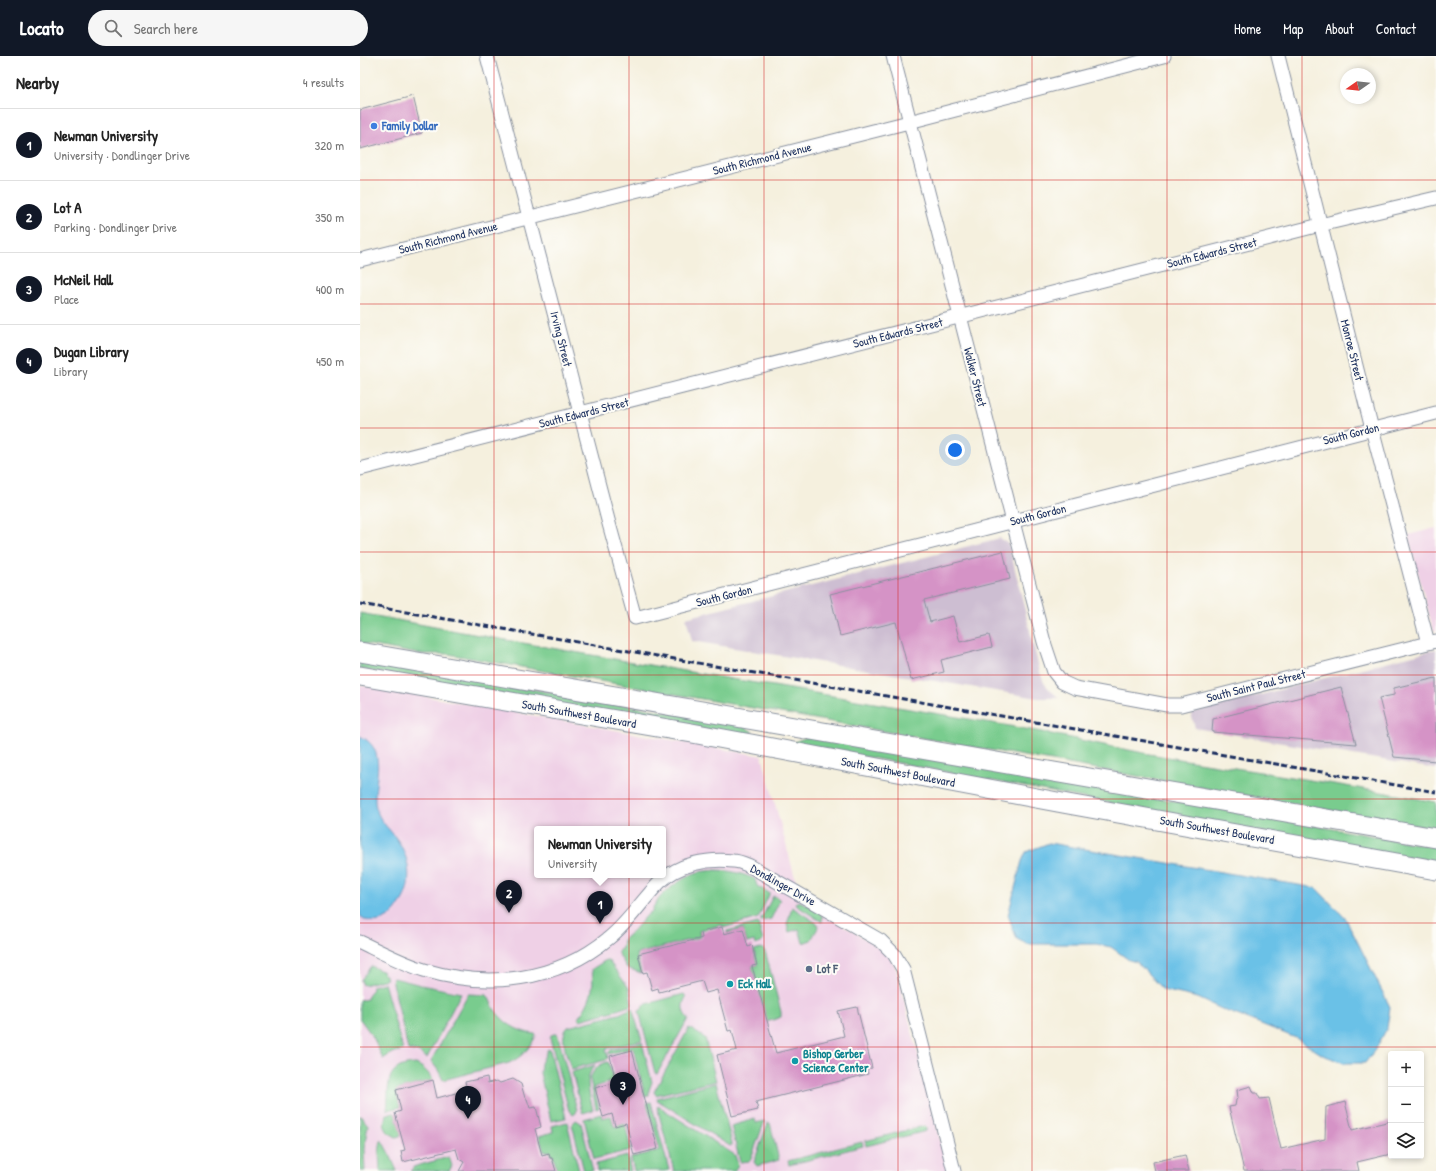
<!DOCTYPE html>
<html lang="en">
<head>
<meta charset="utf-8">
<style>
	:root { --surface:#fff; --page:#f6f6f6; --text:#222; --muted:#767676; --line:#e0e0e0; --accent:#111827 }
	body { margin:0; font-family:"Patrick Hand",sans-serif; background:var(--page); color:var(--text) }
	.controls { position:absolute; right:12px; bottom:12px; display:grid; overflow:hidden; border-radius:4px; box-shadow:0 2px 6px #0003 }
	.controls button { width:36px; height:36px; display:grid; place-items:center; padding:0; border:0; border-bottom:1px solid var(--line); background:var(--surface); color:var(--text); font:20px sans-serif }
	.compass { position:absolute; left:980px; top:12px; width:36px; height:36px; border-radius:50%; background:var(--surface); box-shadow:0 2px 6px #0003; rotate:256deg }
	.you { position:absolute; left:595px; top:394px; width:14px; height:14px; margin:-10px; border:3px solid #fff; border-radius:50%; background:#1a73e8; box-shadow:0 0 0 6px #1a73e833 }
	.badge { display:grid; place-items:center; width:26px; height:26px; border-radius:50%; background:var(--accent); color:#fff; font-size:13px; font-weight:700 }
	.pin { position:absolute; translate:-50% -33px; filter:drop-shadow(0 1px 2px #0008) }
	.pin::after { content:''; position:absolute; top:21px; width:14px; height:12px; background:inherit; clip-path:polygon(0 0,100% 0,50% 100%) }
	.popup { position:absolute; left:174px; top:770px; width:132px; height:52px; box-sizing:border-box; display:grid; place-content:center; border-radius:4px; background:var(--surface); filter:drop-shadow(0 1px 3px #0005); font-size:13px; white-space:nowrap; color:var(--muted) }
	.popup b { font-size:15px; color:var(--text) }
	.popup::after { content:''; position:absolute; left:50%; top:100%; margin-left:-8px; border:8px solid transparent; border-top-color:var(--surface) }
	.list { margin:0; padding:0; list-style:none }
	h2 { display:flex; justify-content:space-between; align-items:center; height:52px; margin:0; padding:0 16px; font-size:17px }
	h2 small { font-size:13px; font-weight:400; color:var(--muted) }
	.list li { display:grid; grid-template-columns:26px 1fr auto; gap:12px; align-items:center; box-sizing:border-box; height:72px; padding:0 16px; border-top:1px solid var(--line) }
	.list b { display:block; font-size:15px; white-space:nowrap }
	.list p { margin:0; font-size:13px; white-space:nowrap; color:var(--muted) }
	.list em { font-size:13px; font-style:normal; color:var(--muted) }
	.icon { flex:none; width:22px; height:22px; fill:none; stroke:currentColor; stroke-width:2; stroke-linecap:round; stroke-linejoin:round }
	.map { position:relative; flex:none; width:1076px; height:1115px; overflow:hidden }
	header { display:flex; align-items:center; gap:24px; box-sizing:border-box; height:56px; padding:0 20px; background:var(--accent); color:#fff }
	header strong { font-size:19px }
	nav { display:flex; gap:22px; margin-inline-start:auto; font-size:14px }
	.search { width:280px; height:36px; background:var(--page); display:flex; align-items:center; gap:10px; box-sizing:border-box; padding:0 14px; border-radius:22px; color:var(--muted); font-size:15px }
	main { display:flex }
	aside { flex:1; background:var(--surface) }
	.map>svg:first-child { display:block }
</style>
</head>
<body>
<header>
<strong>Locato</strong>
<div class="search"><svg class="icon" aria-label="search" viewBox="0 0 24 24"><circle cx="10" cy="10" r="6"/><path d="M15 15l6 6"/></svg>Search here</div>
<nav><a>Home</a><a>Map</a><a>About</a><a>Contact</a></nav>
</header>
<main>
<aside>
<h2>Nearby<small>4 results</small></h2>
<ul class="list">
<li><span class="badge">1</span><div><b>Newman University</b><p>University · Dondlinger Drive</p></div><em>320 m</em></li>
<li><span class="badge">2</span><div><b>Lot A</b><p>Parking · Dondlinger Drive</p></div><em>350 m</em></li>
<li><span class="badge">3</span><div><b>McNeil Hall</b><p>Place</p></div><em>400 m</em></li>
<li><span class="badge">4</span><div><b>Dugan Library</b><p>Library</p></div><em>450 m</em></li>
</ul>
</aside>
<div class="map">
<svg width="1076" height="1115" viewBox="0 0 1076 1115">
	<rect width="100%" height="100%" fill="#fdfcf7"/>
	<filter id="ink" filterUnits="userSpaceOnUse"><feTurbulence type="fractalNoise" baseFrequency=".025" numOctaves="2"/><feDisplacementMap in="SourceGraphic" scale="8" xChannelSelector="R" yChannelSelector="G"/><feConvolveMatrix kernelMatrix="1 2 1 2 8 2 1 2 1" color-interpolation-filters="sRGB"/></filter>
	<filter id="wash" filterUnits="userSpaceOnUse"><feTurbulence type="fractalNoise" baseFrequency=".012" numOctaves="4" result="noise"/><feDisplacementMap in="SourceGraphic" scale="16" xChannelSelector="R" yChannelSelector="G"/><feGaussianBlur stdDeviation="0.9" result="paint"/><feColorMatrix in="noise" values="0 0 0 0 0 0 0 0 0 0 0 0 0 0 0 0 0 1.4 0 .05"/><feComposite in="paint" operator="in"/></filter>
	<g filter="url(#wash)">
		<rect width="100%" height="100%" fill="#f5f0de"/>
		<!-- built -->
		<path fill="#efd0e6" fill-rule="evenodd" d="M1076 472V575L1074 574 1072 569 1048 479Z
			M0 629 402 700 441 844 519 891 530 901 536 913 588 1115H0ZM177 773H303V819H177Z"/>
		<!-- industrial -->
		<path fill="#cdbed2" d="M640 482 649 489 680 616 684 627 690 634 699 642H678L332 585 326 562Z
			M1076 593V713L835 672 831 657Z"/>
		<!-- green -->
		<path fill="#79cc8e" stroke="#4a7e76" d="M0 557C214 598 429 632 644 669 692 677 740 689 789 698 885 714 981 728 1076 746V773L88 598H58L0 587Z
			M0 604 382 669 393 676 380 680 0 613Z
			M448 681 1076 791V806L951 785 433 687 439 684Z
			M354 814C369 814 381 817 395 823L397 830 409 837V839L398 862 363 872 362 869 339 875 340 881 276 898 281 917 267 912 257 896 262 892 263 884 275 873 289 857 292 856C294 840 325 820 338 816 343 815 348 815 354 814Z
			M413 840H415L420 844 411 863 401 865V863Z
			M439 845C444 847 460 855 462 859 463 862 462 863 462 866L437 850 435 847Z
			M432 851 458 868 459 870 451 884 443 887 439 873 429 876 427 868Z
			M398 867 403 885 401 887 395 889 394 885 387 887 383 873 367 877V875Z
			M401 892 404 894 406 898 421 956V961L407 966 392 910 397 909 394 894Z
			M246 904H248L269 932 272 949 257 954 220 964 218 962C230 948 235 932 232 913Z
			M11 910 22 915 27 923 3 929 1 924Z
			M34 922 61 929 101 937 67 1002 58 996 48 994 32 923Z
			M24 927 43 994 32 997 23 1003 13 981 0 963V946L1 943 2 944 7 943 8 939 13 933 12 930Z
			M108 938 127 939C130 943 131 947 133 951 142 966 157 976 175 978L176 980C169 993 162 1001 149 1007L83 1024 78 1014 71 1005Z
			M324 938 326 941C321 950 322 955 328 963L297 1018 295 1017 279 955 282 953 283 949Z
			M272 952 282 984 246 993 248 1002 246 1004 211 1013C208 1001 198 981 208 971L259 958Z
			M329 972 345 982 356 1025 296 1039 294 1036 295 1034Z
			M194 978H197L198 980 217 1054 216 1057 213 1059 209 1055 190 982 191 979Z
			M282 986 292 1026 289 1034V1039L285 1040 273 992 249 998V996L251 994Z
			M188 993 190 994 206 1062 191 1065 180 1017 181 1007Z
			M247 1006 249 1007 254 1025 234 1031 239 1052 236 1053 230 1023C233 1014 238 1009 247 1006Z
			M56 1008C64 1012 68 1016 73 1024L36 1034 40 1051 27 1054C30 1031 22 1009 56 1008Z
			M235 1009C223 1022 230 1039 233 1054L223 1057 222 1056 212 1016Z
			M356 1027 372 1087V1089L370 1090 297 1044V1042Z
			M291 1046 309 1114 304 1115H274L271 1102 300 1094 287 1047Z
			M298 1050 375 1099 378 1109 374 1115H314L297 1051Z
			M35 1057 39 1070 48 1078 36 1081 26 1075 24 1070 26 1058Z
			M241 1058 242 1062 251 1060 254 1071 265 1068 271 1094 234 1103 224 1063Z
			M0 1059 8 1069 4 1093 5 1115H0Z
			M395 1063 396 1067 404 1065V1067L390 1105 380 1106 371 1070Z
			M216 1064 221 1067 233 1115H224L212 1068Z
			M207 1066 219 1115H197L193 1099 191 1100 190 1095 184 1096 179 1080 193 1076 192 1070Z
			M408 1067H410L419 1104 397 1110 394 1106Z
			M564 1070 566 1071V1075L506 1090 505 1085Z
			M21 1083 31 1101 37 1115H20L19 1097Z
			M502 1086 503 1090 429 1109 428 1105Z
			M267 1100 271 1115H237L236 1108Z
			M89 1101 92 1110 89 1115H50L56 1110Z"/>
		<!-- water -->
		<path fill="#6ac1e7" stroke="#4278a2" d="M0 680C28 693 14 723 15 746 17 765 29 771 38 785 49 801 53 825 43 843 38 850 34 859 25 863 16 867 9 867 0 860Z
			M689 787 956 832 986 863 1030 951 1027 972 1017 991 1005 1007H984L963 999 936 982 896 966 866 955 838 942 803 934 777 906 769 904 751 891 736 888H667L657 883 648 859 662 805 666 796Z"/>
		<g id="blocks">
			<!-- building -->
			<path fill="#d593c6" d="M53 40 62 77 0 93V54Z
				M643 495 650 523 564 544 570 566 593 560 600 586 629 579 632 591 581 604 584 616 551 624 536 566 480 580 470 538Z
				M1076 622V705L1034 701 1019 642 1034 639V632Z
				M981 631 996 688 852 676 853 663Z
				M362 871 364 878 383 873 388 891 392 889 397 909 392 910 416 997 484 980 478 955 497 951 512 1012 507 1013 508 1018 396 1046 398 1054 372 1060 357 999 377 994 372 974 368 975 357 934 346 937 342 925 299 936 298 932 292 934 287 916 283 917 278 898 342 882 341 876Z
				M272 994 298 1093 274 1099 266 1067 255 1070 252 1058 243 1061 235 1032 256 1026 250 1000Z
				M127 1021 128 1027 137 1025 140 1027 153 1023 161 1028 165 1042 167 1043 170 1052 176 1051 181 1071 175 1073 182 1099 189 1097 190 1102H192L196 1115H99L104 1106 99 1103 96 1093 43 1106 41 1095 45 1094 35 1057 41 1055 36 1034 73 1024 77 1042 107 1034 105 1026Z
				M891 1030 894 1037H897L900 1043 909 1042 921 1093 965 1083 966 1051 985 1046 992 1074 1031 1065V1098L997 1106 999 1115H884L869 1051 875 1050 876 1044 878 1042 877 1034Z
				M825 1099 829 1115H795L793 1106Z"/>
		</g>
	</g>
	<g filter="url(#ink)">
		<use href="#blocks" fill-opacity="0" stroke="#88909e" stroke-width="1"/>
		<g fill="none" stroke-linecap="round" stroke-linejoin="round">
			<!-- street casing -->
			<g stroke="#88909e" stroke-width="15">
				<path id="street" d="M127 0 248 464 275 562 1076 357
					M533 0 684 586 694 616 702 626 715 632 807 649H821L1076 585
					M918 0 1012 373 1068 587
					M0 204 549 66 804 0
					M0 413 960 169 1076 142
					M0 886C21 896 42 907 64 914 128 933 196 926 249 882 269 866 282 844 300 826 318 808 348 802 373 805 379 805 385 808 390 810L521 885 534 898 543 913 594 1115"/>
			</g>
			<!-- secondary casing -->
			<g stroke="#88909e" stroke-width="21">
				<path id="secondary" d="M0 596 1076 782
					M0 620 332 677 708 748 1076 814"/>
			</g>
			<!-- street -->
			<use href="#street" stroke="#fff" stroke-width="13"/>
			<!-- secondary -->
			<use href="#secondary" stroke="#fff" stroke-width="19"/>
			<!-- rail -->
			<path stroke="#1b2f5e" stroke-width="3" stroke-dasharray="6 3" stroke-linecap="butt" d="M0 548 1076 736"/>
		</g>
	</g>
	<!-- grid -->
	<path fill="none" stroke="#d62828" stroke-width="1" stroke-opacity="0.55" d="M134 0V1115M269 0V1115M404 0V1115M538 0V1115M672 0V1115M807 0V1115M942 0V1115M0 124H1076M0 248H1076M0 372H1076M0 496H1076M0 619H1076M0 743H1076M0 867H1076M0 991H1076"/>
	<!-- markers -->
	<circle fill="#3f7fe0" stroke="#fdfcf7" stroke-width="1.5" cx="14" cy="70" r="4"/>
	<circle fill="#5c6f8a" stroke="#fdfcf7" stroke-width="1.5" cx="449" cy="913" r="4"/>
	<g fill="#0f9aa8" stroke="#fdfcf7" stroke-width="1.5">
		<circle cx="370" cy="928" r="4"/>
		<circle cx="435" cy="1005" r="4"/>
	</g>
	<g text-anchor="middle" stroke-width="4" stroke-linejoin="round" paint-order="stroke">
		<!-- shop labels -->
		<g font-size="12" font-weight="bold" fill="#366cbe" stroke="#fdfcf7" text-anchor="start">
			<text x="22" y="74">Family Dollar</text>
		</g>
		<!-- street labels -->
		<g font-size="12" fill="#1b2f5e" stroke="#fdfcf7">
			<text transform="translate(402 103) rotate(-14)" y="4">South Richmond Avenue</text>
			<text transform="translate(88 182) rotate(-14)" y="4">South Richmond Avenue</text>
			<text transform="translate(852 197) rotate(-14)" y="4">South Edwards Street</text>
			<text transform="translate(538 277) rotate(-14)" y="4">South Edwards Street</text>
			<text transform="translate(201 283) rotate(76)" y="4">Irving Street</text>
			<text transform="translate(992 294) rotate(76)" y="4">Monroe Street</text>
			<text transform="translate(615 321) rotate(76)" y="4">Walker Street</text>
			<text transform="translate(224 357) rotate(-14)" y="4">South Edwards Street</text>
			<text transform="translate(991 378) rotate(-14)" y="4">South Gordon</text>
			<text transform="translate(678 459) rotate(-14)" y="4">South Gordon</text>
			<text transform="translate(364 540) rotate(-14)" y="4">South Gordon</text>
			<text transform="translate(896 630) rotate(-14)" y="4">South Saint Paul Street</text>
			<text transform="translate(219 658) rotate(10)" y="4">South Southwest Boulevard</text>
			<text transform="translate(538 716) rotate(11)" y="4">South Southwest Boulevard</text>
			<text transform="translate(857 774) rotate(10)" y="4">South Southwest Boulevard</text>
			<text transform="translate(423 829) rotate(29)" y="4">Dondlinger Drive</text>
		</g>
		<!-- service labels -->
		<g font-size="12" font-weight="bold" fill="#4e5e75" stroke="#fdfcf7" text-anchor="start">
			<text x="457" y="917">Lot F</text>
		</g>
		<!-- culture labels -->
		<g font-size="12" font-weight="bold" fill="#0d838f" stroke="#fdfcf7" text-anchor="start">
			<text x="378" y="932">Eck Hall</text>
			<text x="443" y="1002">Bishop Gerber<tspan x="443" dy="14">Science Center</tspan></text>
		</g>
	</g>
</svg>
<div class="controls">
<button>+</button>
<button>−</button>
<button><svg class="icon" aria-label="layers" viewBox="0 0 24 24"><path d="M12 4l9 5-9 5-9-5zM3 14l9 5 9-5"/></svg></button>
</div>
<svg class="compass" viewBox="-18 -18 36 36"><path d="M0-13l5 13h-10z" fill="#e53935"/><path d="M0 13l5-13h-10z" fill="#767676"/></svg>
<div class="you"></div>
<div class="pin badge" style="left:240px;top:868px">1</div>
<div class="popup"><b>Newman University</b>University</div>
<div class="pin badge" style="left:149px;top:857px">2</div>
<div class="pin badge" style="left:263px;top:1049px">3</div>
<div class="pin badge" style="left:108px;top:1063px">4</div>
</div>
</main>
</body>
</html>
